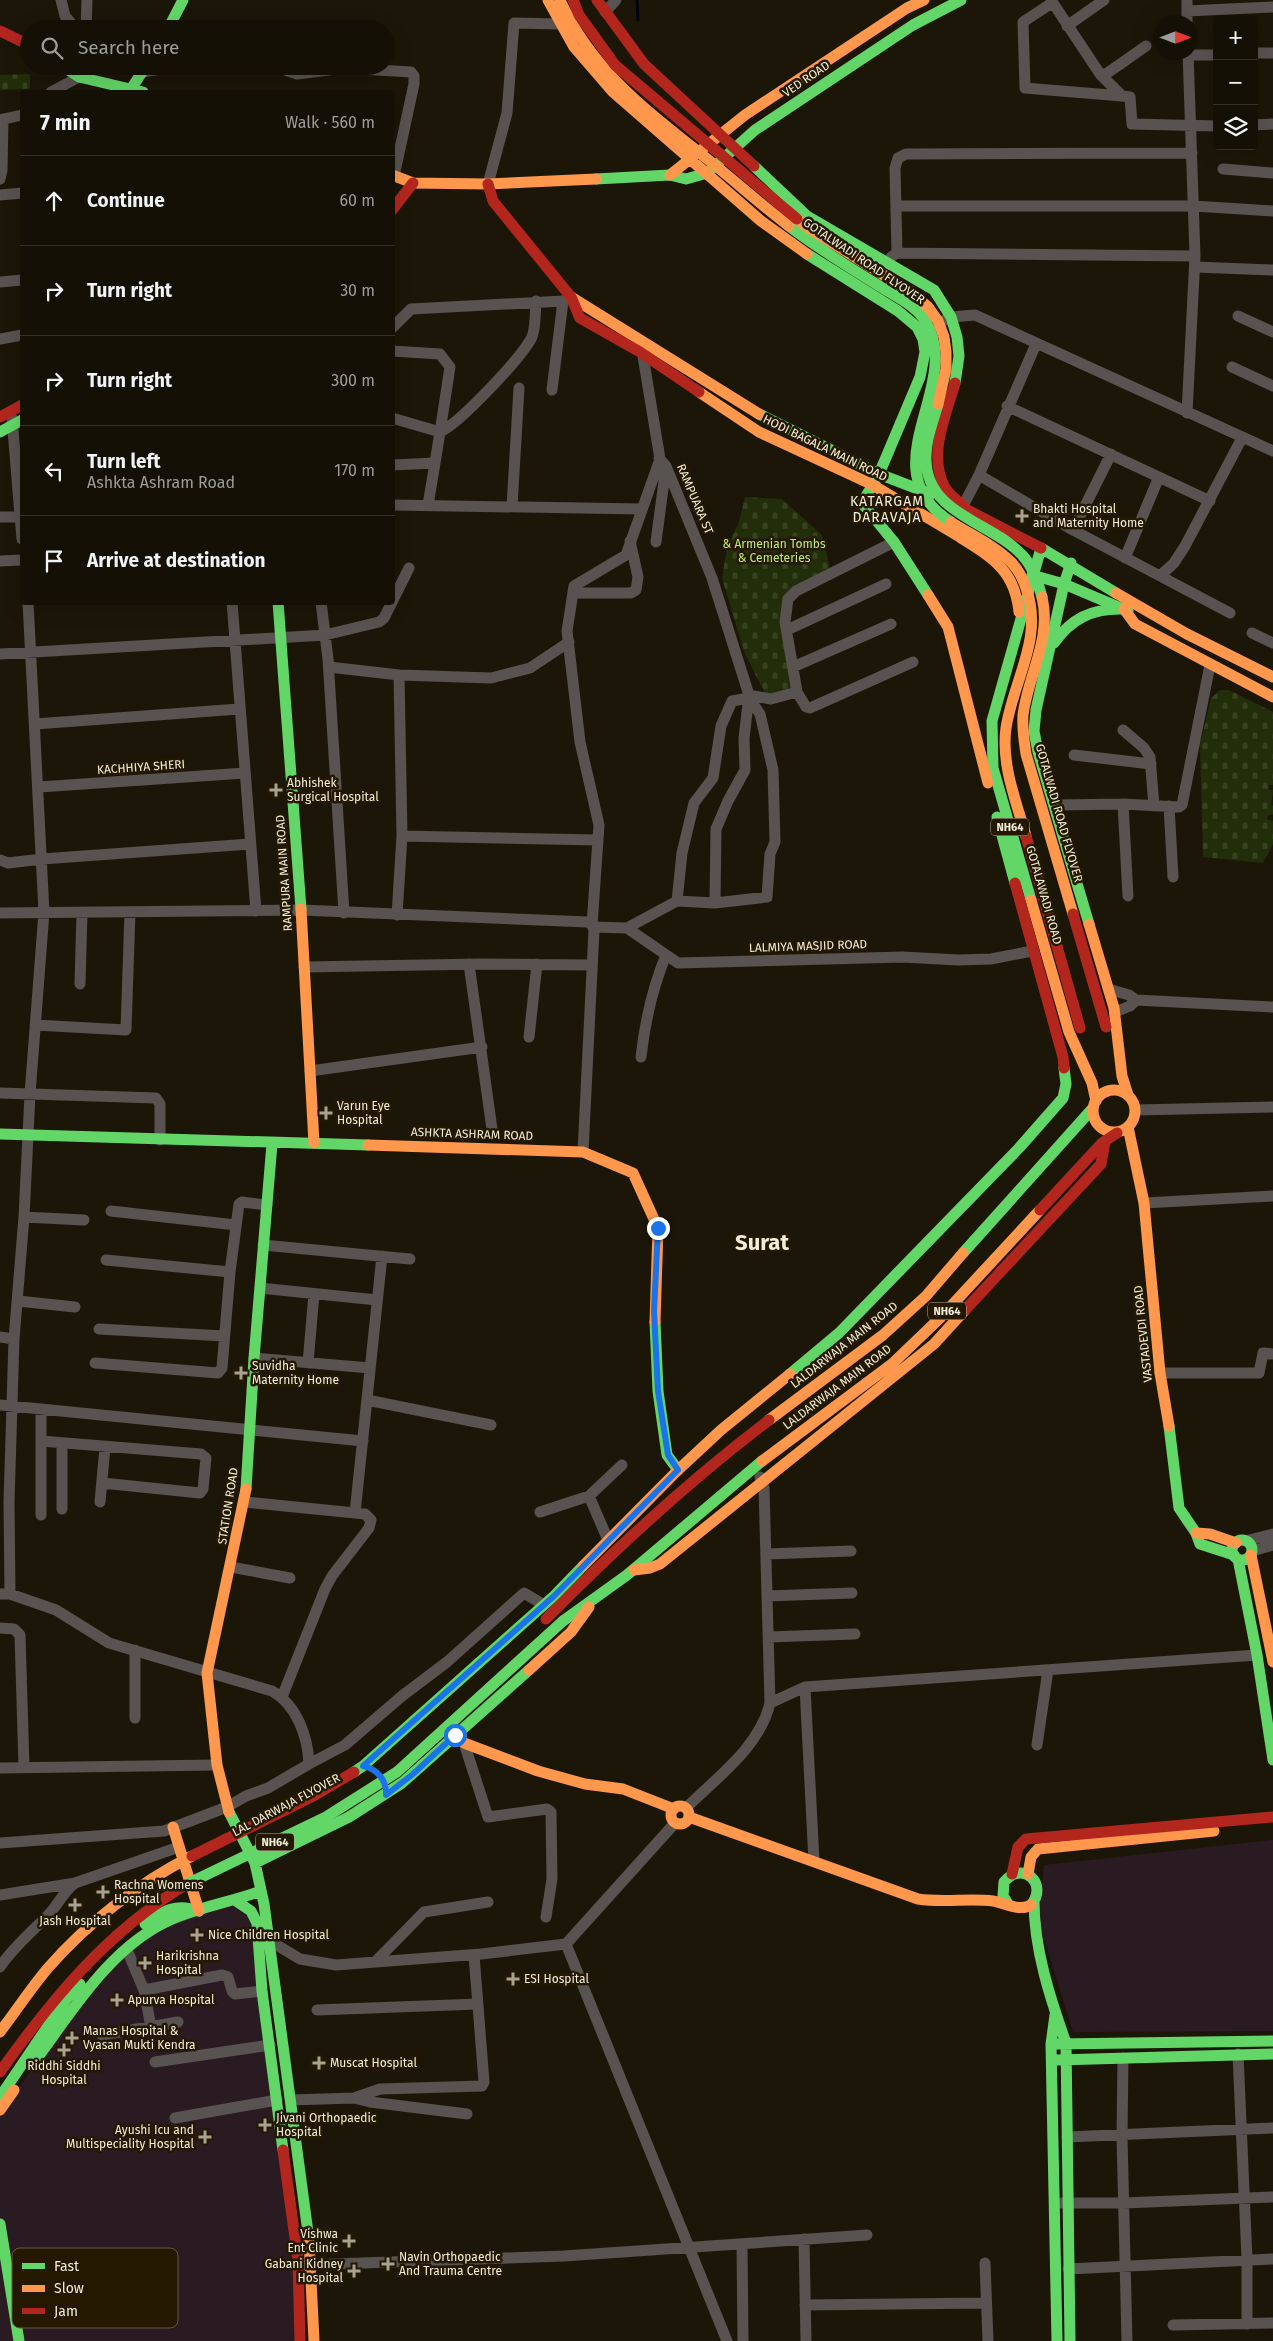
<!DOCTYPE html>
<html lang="en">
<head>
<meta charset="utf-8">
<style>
	:root { --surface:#151006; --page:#221e14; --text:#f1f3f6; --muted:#9d9d9b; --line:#343028 }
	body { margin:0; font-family:"Fira Sans",sans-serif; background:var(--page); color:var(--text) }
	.controls { position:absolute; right:15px; top:15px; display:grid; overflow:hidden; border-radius:5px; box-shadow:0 5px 20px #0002 }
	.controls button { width:45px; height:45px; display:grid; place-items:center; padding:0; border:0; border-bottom:1px solid var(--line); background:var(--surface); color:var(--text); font:25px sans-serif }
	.compass { position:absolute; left:1153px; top:15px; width:45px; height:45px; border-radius:50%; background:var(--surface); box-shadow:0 5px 20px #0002; rotate:90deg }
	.stop { position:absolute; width:15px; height:15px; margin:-11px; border:4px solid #1a73e8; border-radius:50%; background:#fff }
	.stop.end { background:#1a73e8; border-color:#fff; box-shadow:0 1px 5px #0008 }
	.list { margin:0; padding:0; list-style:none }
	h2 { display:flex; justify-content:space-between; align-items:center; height:65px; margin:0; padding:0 20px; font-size:21px }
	h2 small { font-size:16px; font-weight:400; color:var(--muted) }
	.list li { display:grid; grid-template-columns:32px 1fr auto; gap:15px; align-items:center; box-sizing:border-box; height:90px; padding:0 20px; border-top:1px solid var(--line) }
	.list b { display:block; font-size:19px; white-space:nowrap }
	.list p { margin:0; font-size:16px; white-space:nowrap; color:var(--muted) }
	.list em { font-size:16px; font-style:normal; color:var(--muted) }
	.icon { flex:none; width:28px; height:28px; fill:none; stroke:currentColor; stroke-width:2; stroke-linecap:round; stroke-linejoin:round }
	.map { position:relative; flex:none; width:1273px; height:2341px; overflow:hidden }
	.search { position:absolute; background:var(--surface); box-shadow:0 5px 20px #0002; left:20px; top:20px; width:375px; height:55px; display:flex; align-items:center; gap:12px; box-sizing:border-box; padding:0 18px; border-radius:28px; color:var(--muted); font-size:19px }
	.panel { position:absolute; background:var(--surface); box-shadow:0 5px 20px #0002; left:20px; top:90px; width:375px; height:515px; border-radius:5px }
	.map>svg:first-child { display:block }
</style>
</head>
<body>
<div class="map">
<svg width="1273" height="2341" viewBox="0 0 1273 2341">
	<defs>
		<pattern id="cemetery-stones" width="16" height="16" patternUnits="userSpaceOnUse" patternTransform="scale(1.25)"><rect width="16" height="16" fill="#222d09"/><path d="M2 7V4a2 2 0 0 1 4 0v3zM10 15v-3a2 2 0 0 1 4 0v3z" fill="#384220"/></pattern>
	</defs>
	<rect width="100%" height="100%" fill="#1c1608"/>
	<!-- commercial -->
	<path fill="#2a1b23" d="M1273 1840V2031L1073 2032 1038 1919 1044 1865Z
		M237 1904 251 1913 297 2264V2341H0V2113L54 2040 125 1954 170 1923Z"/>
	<!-- cemetery -->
	<path fill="url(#cemetery-stones)" d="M30 74V89L0 90V75Z
		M745 497 782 499 822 535 830 569 787 598 795 690 766 695 744 652 722 578 727 548 739 522Z
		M1220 690H1229L1273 712V785H1269V790H1273L1271 805 1273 806V814L1268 816 1267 819 1273 821V844L1263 863 1203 857 1200 746 1211 698Z"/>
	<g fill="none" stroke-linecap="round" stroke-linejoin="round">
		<!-- stream -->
		<path stroke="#030612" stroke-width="3" d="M637 0 638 20"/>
		<!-- street -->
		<path stroke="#585250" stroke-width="11" d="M61 0 65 16 76 29
			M1051 0 1100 74H1106L1146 46
			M1187 0V22
			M1052 3 1023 22 1025 88 1122 96
			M1187 11 1273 7
			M605 12 616 0
			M1067 26 1104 0
			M86 29 87 0
			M1254 53H1273
			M1189 55H1217
			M273 66 297 74 344 68 411 72 414 76V84L394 176
			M142 72 180 66
			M1100 74 1122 96 1130 97 1132 124 1217 126
			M51 92 79 77
			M0 120 22 115
			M1254 125 1273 124
			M1223 169 1273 173
			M0 179 2 170 3 120
			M488 184 507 113 514 23 560 24
			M0 195 22 193
			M896 206H1194L1273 211
			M897 253 895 168 898 158 906 154 1192 153
			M891 257 897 253 1195 256
			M1195 267 1273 270
			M0 282 22 280
			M1238 316 1273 332
			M945 320 951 317 975 315 1273 451
			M392 328 411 309 563 301 571 297
			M0 339 22 335
			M392 351 440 354 450 367 440 432
			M1232 367 1273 386
			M552 390 563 301
			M1007 406 1210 501
			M1187 413 1195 256 1188 52
			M12 418 22 539
			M392 418 440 432 435 463
			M440 432C460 423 519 360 531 339 536 330 535 312 536 301
			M659 458 666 466 712 578 749 695 744 738 745 770 728 801 716 829 715 903
			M392 465 435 463 428 505
			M979 475 1073 530 1230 613
			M392 505 642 509
			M963 506 979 475 1036 344
			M512 507 519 388
			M0 517H22
			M1073 530 1111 454
			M656 542 666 466
			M1125 558 1159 477
			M0 561 22 560
			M1160 576 1174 563 1185 546 1242 438
			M573 593H631L636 590 638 577 630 541
			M232 602 256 911
			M321 602 328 659 344 913
			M787 630 886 584
			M1252 633 1273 643
			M0 654 325 635 379 622 384 618 409 568
			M329 667 399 675 491 678 530 668 569 642
			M793 667 891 624
			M797 692 806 707 810 708 913 662
			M749 695 771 699 797 692 785 622 788 599 796 591 894 542
			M35 724 239 709
			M1123 730 1144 748 1150 757 1154 806
			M1074 755 1151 764
			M39 787 245 773
			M1123 804 1128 896
			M1055 805 1123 804 1179 807 1182 805 1210 665
			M1169 806 1173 877
			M402 836 598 840
			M0 860 8 863 42 859 250 844
			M0 913 301 910 588 922 592 925 594 930 583 1152
			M397 915 402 836 399 675
			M592 925 599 825 580 742 567 631 574 586 626 555 660 459 642 350
			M593 927 627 928 678 963 903 957 958 960 991 959 1032 951
			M627 928 677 901 715 903 767 897 770 854 775 842 773 770 760 714 749 698 732 701 721 726 713 778 694 803 682 853 677 901
			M469 964 492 1129
			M304 967 482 964 592 965
			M80 984 82 912
			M1108 989 1129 995 1136 1000 1130 1006 1115 1012
			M1136 1000 1273 1007
			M35 1025 126 1030 130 912
			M529 1037 537 964
			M641 1057C645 1021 652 989 666 955
			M310 1071 482 1047
			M0 1093 156 1098 160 1104V1140
			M1136 1110 1273 1107
			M1144 1203 1273 1196
			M111 1211 236 1225
			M24 1217 84 1220
			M263 1245 410 1259
			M106 1260 230 1272
			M260 1288 377 1300
			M18 1301 75 1307
			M99 1329 224 1336
			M0 1337 14 1339
			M254 1358 370 1368
			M95 1363 218 1373 222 1368 230 1272 239 1204 242 1202 267 1205
			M308 1363 314 1294
			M1160 1373H1259L1263 1353 1273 1354
			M367 1400 491 1425
			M0 1405 363 1441
			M41 1409V1515
			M41 1441 201 1454 206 1458 203 1489 200 1493 102 1483
			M589 1496 608 1540
			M100 1502 105 1447
			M245 1502 365 1514 371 1520 369 1528 332 1576 325 1589 282 1697
			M62 1509V1443
			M540 1512 589 1496 622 1465
			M355 1513 382 1256
			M1245 1541 1273 1534
			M1252 1551 1273 1545
			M766 1554 851 1551
			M231 1567 290 1578
			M0 1594H10L56 1610 109 1643 272 1691C297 1705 308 1737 309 1764L345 1745 402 1696 447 1662 524 1593 544 1605
			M10 1594 9 1502 14 1339 24 1217 30 1094 44 912 28 602
			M767 1596 852 1593
			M0 1628 14 1629 20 1635 24 1767
			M768 1637 855 1634
			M135 1650V1718
			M770 1703 805 1687
			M464 1743 488 1817 547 1809 551 1812 552 1879 546 1917
			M1037 1745 1048 1670
			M0 1768 217 1765
			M686 1808C716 1778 760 1747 770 1703L764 1488 760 1477
			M0 1843 164 1831 227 1807 246 1796 268 1788 309 1764
			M814 1861 805 1687 1257 1655
			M0 1895 75 1883
			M270 1941 300 1959 336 1965 481 1954 566 1944 675 1823
			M566 1944 727 2341
			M127 1950 144 1990 151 2027
			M375 1962 424 1912 488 1902
			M0 1967C14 1946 33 1931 50 1913 59 1903 64 1891 75 1883L179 1847
			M144 1990 222 1975 228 1977 232 1991 235 1994 262 1991
			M317 2010 478 2004
			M102 2035 178 2022
			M1238 2054 1247 2259V2324
			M1123 2058 1122 2136 1127 2341
			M155 2062 270 2045
			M354 2098 370 2102 467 2114
			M291 2100 354 2098 380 2089 482 2086 484 2082 474 1955
			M175 2118 277 2100
			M1067 2137 1273 2128
			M1061 2203H1123L1273 2197
			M804 2239 806 2341
			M742 2244 743 2341
			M985 2263 988 2341
			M305 2265 564 2256 867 2235
			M1068 2269 1273 2259
			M805 2305 986 2303
			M1173 2325 1273 2323"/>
		<!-- fast -->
		<path stroke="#63d668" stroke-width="11" d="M168 29 183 0
			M62 66 79 77 143 92
			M131 89 146 66
			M754 166 807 216 934 290 951 317 957 337 959 356 955 383
			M596 179 670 175 686 179 707 173 755 130 913 25 961 0
			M807 254 898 311 917 327 923 339 925 352 920 377 879 474 862 503 894 542 928 595
			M759 414 879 474 931 494
			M0 432 22 420
			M1071 563 1064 584 1036 710 1034 731 1038 752 1089 924
			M1032 575 1064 584 1128 611
			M278 602 301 909
			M1054 643C1071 619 1091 609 1120 609
			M997 817 1015 883
			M1031 900 993 768 992 721 1041 548 1116 593
			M0 1134 368 1145
			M963 1253 1093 1108
			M655 1322 658 1391 667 1455 678 1470
			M790 1374 839 1333 1019 1148 1063 1098 1066 1084 1064 1068
			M1169 1426 1179 1508 1196 1533 1200 1544 1234 1555
			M246 1489 254 1358 272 1144
			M1232 1550a10 10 0 1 1 20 0a10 10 0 1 1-20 0Z
			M1238 1559 1257 1655 1273 1760
			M563 1621 627 1575 762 1461
			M354 1772 363 1766 554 1596 583 1566
			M229 1812 255 1863 264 1904 309 2240
			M255 1863 349 1817 402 1783 529 1670
			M236 1901 251 1911 257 1923 262 1991 283 2150
			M1034 1901C1034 1949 1050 1998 1066 2043L1070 2341
			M1008 1904 1003 1896 1004 1882C1022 1860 1049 1883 1031 1905
			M145 1924C164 1910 176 1903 199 1911
			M1055 2015 1051 2044 1057 2341
			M1057 2044 1273 2041
			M38 2057C74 2008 112 1946 170 1920 199 1907 231 1902 261 1891
			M1057 2060 1273 2054
			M0 2097 67 1998 80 1984
			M0 2224 19 2341"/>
		<!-- slow -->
		<path stroke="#ff974d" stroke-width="11" d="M548 0 574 47 612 91 761 221 807 254
			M392 175 413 183 488 184 596 179
			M670 175 745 115 907 8 924 0
			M571 297 759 414
			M699 392 759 432 871 484 970 543
			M961 538C993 558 1015 571 1019 612
			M1116 593 1187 634 1273 677
			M928 595 948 627 988 783
			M1124 609 1135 624 1273 697
			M1031 900 1069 1032 1092 1083 1096 1101
			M301 909 314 1143
			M1089 924 1114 1008 1122 1076 1128 1095
			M1093 1111a21 21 0 1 1 42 0a21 21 0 1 1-42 0Z
			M1128 1127 1144 1203 1160 1373 1169 1426
			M368 1145 583 1152 633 1173 658 1228 655 1322
			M769 1420 883 1335 926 1296 963 1253
			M762 1461 892 1364 940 1318 1040 1210
			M1196 1533 1210 1534 1236 1543
			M1251 1555 1273 1662
			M583 1566 678 1470 721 1430 790 1374
			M634 1570 650 1568 660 1564 934 1344 965 1310
			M529 1670 571 1632 589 1607
			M455 1735 464 1743 538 1771 585 1784 623 1789 674 1809
			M671 1815a9 9 0 1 1 18 0a9 9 0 1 1-18 0Z
			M229 1812 217 1765 207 1673 246 1489
			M689 1817 918 1899C943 1903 968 1898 993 1901 1005 1903 1020 1912 1031 1905
			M173 1827 199 1911
			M1028 1874 1031 1857 1038 1849 1214 1831
			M0 2032C16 2011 31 1988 48 1968 87 1923 139 1883 192 1856
			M0 2110 14 2090
			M309 2240 314 2341"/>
		<!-- jam -->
		<path stroke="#b3261e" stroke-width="11" d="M597 0 644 64 754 166
			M0 31 29 45
			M488 184 493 201 571 297 580 318 640 352 699 392
			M392 210 413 183
			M955 383C946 415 928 453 944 486 948 494 957 500 963 506
			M0 417 22 405
			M954 503 1041 548
			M1015 883 1063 1057 1064 1068
			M1040 1210 1102 1143 1117 1133
			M965 1310 1101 1164 1105 1141
			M546 1619C616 1548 690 1480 769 1420
			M192 1856 315 1795 354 1772
			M1012 1874 1018 1847 1026 1839 1273 1817
			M283 2150 298 2260 300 2341"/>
		<!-- fast-bridge -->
		<path stroke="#63d668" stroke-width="11" d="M789 226C818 248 850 268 881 287 896 297 916 305 926 322 964 387 867 468 951 522
			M938 404C933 422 925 441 926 460 927 515 993 522 1023 556 1033 567 1038 582 1042 597
			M185 1885 326 1817 397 1772 563 1621"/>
		<!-- slow-bridge -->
		<path stroke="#ff974d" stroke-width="11" d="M560 0C592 71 647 111 706 158 734 180 760 204 789 226
			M797 219 807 227 912 293 928 307 938 321 944 337 946 352V369L938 404
			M951 522C971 535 994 545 1011 562 1019 570 1024 581 1027 591 1043 640 1013 681 1006 728 1001 764 1016 801 1026 836
			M1042 597C1052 639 1028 675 1023 715 1022 728 1024 741 1026 754L1073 914"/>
		<!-- jam-bridge -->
		<path stroke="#b3261e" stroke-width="11" d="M573 0 579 15 615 65 797 219
			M1026 836 1080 1028
			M1073 914 1106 1027
			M0 2072C52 1999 107 1932 185 1885"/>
	</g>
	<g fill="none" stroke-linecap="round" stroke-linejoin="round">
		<!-- route -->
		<path stroke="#1a73e8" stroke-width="6" d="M455 1735 413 1774 386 1795C387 1780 377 1769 363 1766L554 1596 678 1470 668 1455 658 1391 654 1311 658 1228"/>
	</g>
	<!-- markers -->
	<g fill="#a8a292" stroke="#241900" stroke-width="2">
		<path d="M1019.5 508.5h5v5h5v5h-5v5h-5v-5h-5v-5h5z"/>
		<path d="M273.5 782.5h5v5h5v5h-5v5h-5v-5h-5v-5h5z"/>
		<path d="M323.5 1105.5h5v5h5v5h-5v5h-5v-5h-5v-5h5z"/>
		<path d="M238.5 1365.5h5v5h5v5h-5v5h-5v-5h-5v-5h5z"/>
		<path d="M100.5 1884.5h5v5h5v5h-5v5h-5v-5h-5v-5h5z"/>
		<path d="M72.5 1897.5h5v5h5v5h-5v5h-5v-5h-5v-5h5z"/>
		<path d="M194.5 1927.5h5v5h5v5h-5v5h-5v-5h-5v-5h5z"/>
		<path d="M142.5 1955.5h5v5h5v5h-5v5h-5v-5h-5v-5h5z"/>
		<path d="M510.5 1971.5h5v5h5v5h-5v5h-5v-5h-5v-5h5z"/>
		<path d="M114.5 1992.5h5v5h5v5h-5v5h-5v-5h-5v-5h5z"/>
		<path d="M69.5 2030.5h5v5h5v5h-5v5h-5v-5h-5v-5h5z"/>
		<path d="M61.5 2042.5h5v5h5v5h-5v5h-5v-5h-5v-5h5z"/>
		<path d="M316.5 2055.5h5v5h5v5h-5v5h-5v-5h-5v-5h5z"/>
		<path d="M262.5 2117.5h5v5h5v5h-5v5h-5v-5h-5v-5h5z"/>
		<path d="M202.5 2129.5h5v5h5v5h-5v5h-5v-5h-5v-5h5z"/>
		<path d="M346.5 2233.5h5v5h5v5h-5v5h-5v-5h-5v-5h5z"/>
		<path d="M385.5 2256.5h5v5h5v5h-5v5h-5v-5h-5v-5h5z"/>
		<path d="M351.5 2263.5h5v5h5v5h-5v5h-5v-5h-5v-5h5z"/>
	</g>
	<g text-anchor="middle" stroke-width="5" stroke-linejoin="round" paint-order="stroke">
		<!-- shield labels -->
		<g fill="#241900" stroke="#b5ad9a" stroke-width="1">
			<rect x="991" y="818.5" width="38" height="17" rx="4"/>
			<rect x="928" y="1302.5" width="38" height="17" rx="4"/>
			<rect x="256" y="1833.5" width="38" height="17" rx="4"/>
		</g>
		<g font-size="11" font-weight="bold" fill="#f3eddc">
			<text x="1010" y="831">NH64</text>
			<text x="947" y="1315">NH64</text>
			<text x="275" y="1846">NH64</text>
		</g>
		<!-- street labels -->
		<g font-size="12" fill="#f3eddc" stroke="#241900">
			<text transform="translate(806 79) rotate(-34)" y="4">VED ROAD</text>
			<text transform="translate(864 261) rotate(34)" y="4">GOTALWADI ROAD FLYOVER</text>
			<text transform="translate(825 448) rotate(26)" y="4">HODI BAGALA MAIN ROAD</text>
			<text transform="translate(695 499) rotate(67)" y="4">RAMPUARA ST</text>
			<text transform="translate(141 767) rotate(-4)" y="4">KACHHIYA SHERI</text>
			<text transform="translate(1059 813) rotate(74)" y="4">GOTALWADI ROAD FLYOVER</text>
			<text transform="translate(284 873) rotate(-94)" y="4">RAMPURA MAIN ROAD</text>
			<text transform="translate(1044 895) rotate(74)" y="4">GOTALAWADI ROAD</text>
			<text transform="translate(808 946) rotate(-2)" y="4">LALMIYA MASJID ROAD</text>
			<text transform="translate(472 1134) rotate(2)" y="4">ASHKTA ASHRAM ROAD</text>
			<text transform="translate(1143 1334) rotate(-96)" y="4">VASTADEVDI ROAD</text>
			<text transform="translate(844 1345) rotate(-38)" y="4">LALDARWAJA MAIN ROAD</text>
			<text transform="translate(837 1387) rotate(-37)" y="4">LALDARWAJA MAIN ROAD</text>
			<text transform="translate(228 1506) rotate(-81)" y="4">STATION ROAD</text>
			<text transform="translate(286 1805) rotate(-28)" y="4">LAL DARWAJA FLYOVER</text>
		</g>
		<!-- poi labels -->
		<g font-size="12" fill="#f3eddc" stroke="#241900" text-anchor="start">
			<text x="1033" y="513">Bhakti Hospital<tspan x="1033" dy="14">and Maternity Home</tspan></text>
			<text x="287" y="787">Abhishek<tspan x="287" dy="14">Surgical Hospital</tspan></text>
			<text x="337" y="1110">Varun Eye<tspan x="337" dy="14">Hospital</tspan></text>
			<text x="252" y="1370">Suvidha<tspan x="252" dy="14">Maternity Home</tspan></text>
			<text x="114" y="1889">Rachna Womens<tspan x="114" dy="14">Hospital</tspan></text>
			<text x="75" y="1925" text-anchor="middle">Jash Hospital</text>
			<text x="208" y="1939">Nice Children Hospital</text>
			<text x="156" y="1960">Harikrishna<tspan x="156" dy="14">Hospital</tspan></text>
			<text x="524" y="1983">ESI Hospital</text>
			<text x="128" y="2004">Apurva Hospital</text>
			<text x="83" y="2035">Manas Hospital &amp;<tspan x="83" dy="14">Vyasan Mukti Kendra</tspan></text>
			<text x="330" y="2067">Muscat Hospital</text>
			<text x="64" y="2070" text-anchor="middle">Riddhi Siddhi<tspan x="64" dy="14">Hospital</tspan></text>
			<text x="276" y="2122">Jivani Orthopaedic<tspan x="276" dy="14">Hospital</tspan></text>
			<text x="194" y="2134" text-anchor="end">Ayushi Icu and<tspan x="194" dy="14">Multispeciality Hospital</tspan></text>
			<text x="338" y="2238" text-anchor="end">Vishwa<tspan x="338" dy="14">Ent Clinic</tspan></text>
			<text x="399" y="2261">Navin Orthopaedic<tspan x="399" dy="14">And Trauma Centre</tspan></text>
			<text x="343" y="2268" text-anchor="end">Gabani Kidney<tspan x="343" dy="14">Hospital</tspan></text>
		</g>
		<!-- park labels -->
		<g font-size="12" fill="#beeb77" stroke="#241900">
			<text x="774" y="548">&amp; Armenian Tombs<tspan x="774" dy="14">&amp; Cemeteries</tspan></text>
		</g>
		<!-- neighbourhood labels -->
		<g font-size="14" letter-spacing="1" fill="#f3eddc" stroke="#241900">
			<text x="887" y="506">KATARGAM<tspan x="887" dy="16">DARAVAJA</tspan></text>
		</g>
		<!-- town labels -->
		<g font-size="22" font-weight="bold" fill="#f3eddc" stroke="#241900">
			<text x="762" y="1250">Surat</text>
		</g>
	</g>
	<!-- legend -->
	<rect x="12" y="2248" width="166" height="80" rx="8" fill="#241900" stroke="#625942" stroke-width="1"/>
	<rect x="22" y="2263" width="23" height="6" fill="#63d668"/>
	<rect x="22" y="2285" width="23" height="7" fill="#ff974d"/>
	<rect x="22" y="2308" width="23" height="6" fill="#b3261e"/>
	<g font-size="14" fill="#f3eddc">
		<text x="54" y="2271">Fast</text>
		<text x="54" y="2293">Slow</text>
		<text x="54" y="2316">Jam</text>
	</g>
</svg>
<div class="controls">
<button>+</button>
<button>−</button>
<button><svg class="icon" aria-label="layers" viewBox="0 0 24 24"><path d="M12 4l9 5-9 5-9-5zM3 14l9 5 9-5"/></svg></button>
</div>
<svg class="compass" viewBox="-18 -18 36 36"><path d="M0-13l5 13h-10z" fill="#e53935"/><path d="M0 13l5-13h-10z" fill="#9d9d9b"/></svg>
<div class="stop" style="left:455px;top:1735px"></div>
<div class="stop end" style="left:658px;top:1228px"></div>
<div class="search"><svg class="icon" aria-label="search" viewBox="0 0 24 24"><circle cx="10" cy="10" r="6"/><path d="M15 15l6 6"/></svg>Search here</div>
<section class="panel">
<h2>7 min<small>Walk · 560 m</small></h2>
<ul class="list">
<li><svg class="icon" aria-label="ahead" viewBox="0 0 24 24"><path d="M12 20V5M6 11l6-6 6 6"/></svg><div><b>Continue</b></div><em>60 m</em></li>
<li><svg class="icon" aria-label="right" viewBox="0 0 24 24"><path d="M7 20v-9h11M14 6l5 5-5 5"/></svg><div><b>Turn right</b></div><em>30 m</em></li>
<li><svg class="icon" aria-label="right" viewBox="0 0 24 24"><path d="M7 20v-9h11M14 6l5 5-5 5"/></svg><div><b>Turn right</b></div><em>300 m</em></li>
<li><svg class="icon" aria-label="left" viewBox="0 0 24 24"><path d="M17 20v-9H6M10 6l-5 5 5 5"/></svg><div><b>Turn left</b><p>Ashkta Ashram Road</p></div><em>170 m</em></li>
<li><svg class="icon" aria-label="arrive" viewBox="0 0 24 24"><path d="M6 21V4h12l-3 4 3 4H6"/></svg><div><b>Arrive at destination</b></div></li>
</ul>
</section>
</div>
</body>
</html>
